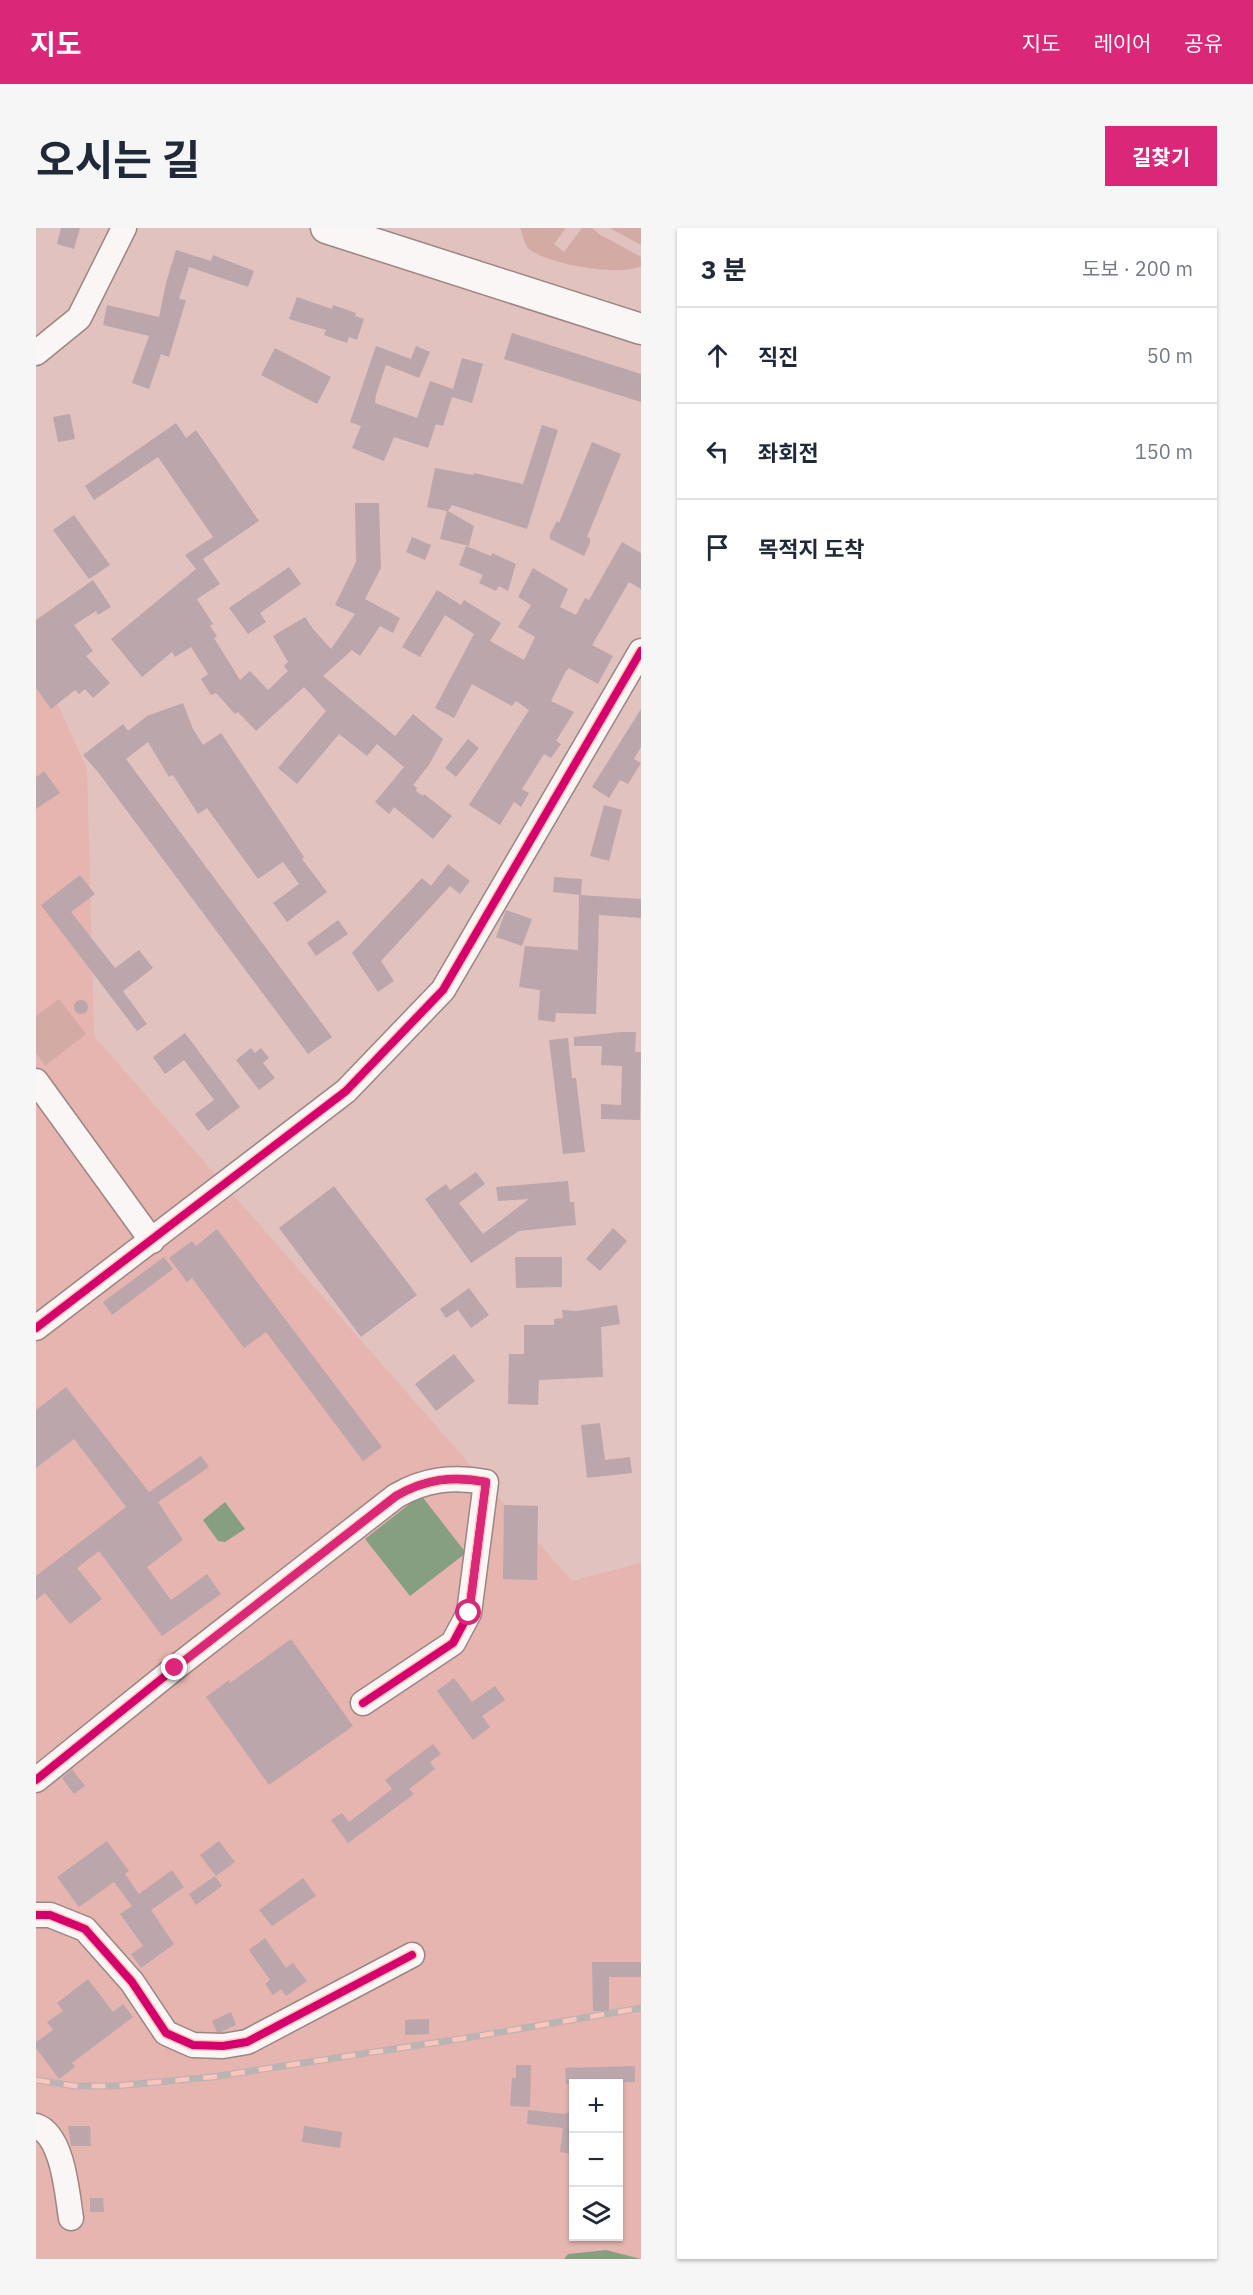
<!DOCTYPE html>
<html lang="ko">
<head>
<meta charset="utf-8">
<style>
	:root { --surface:#fff; --page:#f6f6f7; --text:#1f2937; --muted:#747a83; --line:#e0e1e3; --accent:#db2777 }
	body { margin:0; font-family:"IBM Plex Sans","Noto Sans KR",sans-serif; background:var(--page); color:var(--text) }
	.controls { position:absolute; right:18px; bottom:18px; display:grid; overflow:hidden; border-radius:0px; box-shadow:0 2px 4px #0004 }
	.controls button { width:54px; height:54px; display:grid; place-items:center; padding:0; border:0; border-bottom:2px solid var(--line); background:var(--surface); color:var(--text); font:30px sans-serif }
	.stop { position:absolute; width:18px; height:18px; margin:-14px; border:4px solid #db2777; border-radius:50%; background:#fff }
	.stop.end { background:#db2777; border-color:#fff; box-shadow:0 2px 6px #0008 }
	.list { margin:0; padding:0; list-style:none }
	h2 { display:flex; justify-content:space-between; align-items:center; height:78px; margin:0; padding:0 24px; font-size:26px }
	h2 small { font-size:20px; font-weight:400; color:var(--muted) }
	.list li { display:grid; grid-template-columns:39px 1fr auto; gap:18px; align-items:center; box-sizing:border-box; height:96px; padding:0 24px; border-top:2px solid var(--line) }
	.list b { display:block; font-size:22px; white-space:nowrap }
	.list em { font-size:20px; font-style:normal; color:var(--muted) }
	.icon { flex:none; width:33px; height:33px; fill:none; stroke:currentColor; stroke-width:2; stroke-linecap:round; stroke-linejoin:round }
	.map { position:relative; flex:none; width:605px; height:2031px; overflow:hidden; border-radius:0px }
	header { display:flex; align-items:center; gap:36px; box-sizing:border-box; height:84px; padding:0 30px; background:var(--accent); color:#fff }
	header strong { font-size:28px }
	nav { display:flex; gap:33px; margin-inline-start:auto; font-size:21px }
	.intro { display:flex; align-items:center; justify-content:space-between; box-sizing:border-box; height:144px; padding:0 36px }
	h1 { margin:0; font-size:42px }
	.button { padding:15px 27px; border-radius:0px; background:var(--accent); color:#fff; font-size:21px; font-weight:700 }
	main { display:flex; gap:36px; padding:0 36px }
	aside { flex:1; background:var(--surface); border-radius:0px; box-shadow:0 2px 4px #0004 }
	.map>svg:first-child { display:block }
</style>
</head>
<body>
<header>
<strong>지도</strong>
<nav><a>지도</a><a>레이어</a><a>공유</a></nav>
</header>
<div class="intro"><h1>오시는 길</h1><a class="button">길찾기</a></div>
<main>
<div class="map">
<svg width="605" height="2031" viewBox="0 0 605 2031">
	<rect width="100%" height="100%" fill="#e1c2be"/>
	<!-- built -->
	<path fill="#e6b5af" fill-rule="evenodd" d="M0 428 51 541 58 808 536 1353 605 1335V2031L570 2022 532 2026 528 2031H0ZM538 1856H582V2008H538Z"/>
	<!-- green -->
	<path fill="#d3aaa4" d="M484 0H530L518 16 528 24 546 0H556L563 6 605 29V38C585 49 511 36 493 21 488 16 487 7 484 0Z
		M574 0H605V17Z
		M23 771 50 806 9 838 0 825V788Z"/>
	<!-- water -->
	<path fill="#869f81" d="M385 1267 430 1325 374 1368 329 1311Z
		M189 1274 209 1301 189 1314 182 1313 167 1292Z
		M570 2022 605 2031H528L532 2026Z"/>
	<!-- building -->
	<path fill="#bba6ab" d="M25 0H44L38 21 21 16Z
		M140 22 175 33 177 27 218 43 212 59 153 39 143 71 150 72 133 129 125 126 113 161 96 155 113 108 67 97 71 77 123 89 130 55Z
		M261 69 296 81 297 77 320 85 319 88 328 91 321 112 313 109 311 115 288 107 290 102 253 91Z
		M476 105 605 146V174L468 131Z
		M340 118 375 131 380 118 394 124 383 150 350 137 340 167 339 175 381 190 394 153 417 161 426 130 447 136 436 175 416 169 407 198 400 196 392 220 358 209 348 233 316 220 325 198 314 194Z
		M239 120 295 149 281 176 225 147Z
		M34 186 39 211 22 214 17 189Z
		M140 195 150 210 160 202 223 293 167 331 184 356 161 371 177 396 174 398 181 408 178 410 204 452 214 443 232 462 252 443 248 438 252 434 237 408 269 389 277 401 295 421 319 386 299 377 320 334 319 275H343L345 340 329 371 364 390 357 405 344 398 324 428 316 422 287 448 359 508 377 486 407 511 393 537 377 557 381 560 380 563 387 568 388 566 416 588 397 611 358 579 353 586 339 574 368 539 341 516 331 528 303 506 261 556 242 540 290 483 268 459 220 503 202 484 199 486 180 465 175 467 165 451 172 446 155 419 139 429 136 424 106 449 75 411 160 341 149 327 177 309 122 229 58 272 49 258Z
		M506 197 522 202 491 301 416 277 412 283 438 298 433 318 404 311 411 283 391 279 399 240 437 247 438 245 487 256Z
		M556 214 585 226 551 309 554 310V315L548 328 514 311V306L521 293 523 295Z
		M38 287 74 337 53 351 17 302Z
		M376 309 395 317 389 332 370 324Z
		M586 314 605 325V361L593 354 556 417 577 428 562 456 533 440 530 443 515 473 538 484 520 513 525 516 515 530 508 526 486 561 493 565 485 579 478 574 464 597 433 577 493 482 480 473 476 478 436 456 418 490 399 480 438 406 409 387 384 429 366 419 401 362 425 377 428 372 465 395 454 413 488 432 499 409 482 399 495 377 482 369 497 340 532 361 524 379 540 387 549 370 553 372Z
		M430 318 455 328 456 325 480 336 472 363 463 358 460 363 443 355 447 347 423 337Z
		M253 339 265 356 224 385 230 394 212 406 193 380Z
		M57 352 75 379 62 387 60 383 38 397 57 423 50 428 74 455 57 470 49 461 43 466 39 462 15 481 0 460V392Z
		M147 475 157 501 167 517 185 505 268 629 266 631 291 664 251 694 237 675 263 656 247 634 222 651 171 580 162 586 137 547 133 549 112 514 90 531 296 809 272 826 62 544 47 527 87 496 92 503 111 488Z
		M605 481V519L598 531 605 535 592 556 584 552 573 570 556 559Z
		M432 511 443 520 420 549 409 540Z
		M8 543 24 565 0 581V549Z
		M568 577 586 582 573 633 554 628Z
		M412 636 434 653 424 666 414 658 345 733 358 753 342 764 316 725 386 650 395 658Z
		M44 647 59 666 35 684 79 740 103 722 117 740 87 763 111 796 101 803 5 677Z
		M518 649 546 651 545 667 517 664Z
		M543 667 605 671V690L563 687 560 786 520 785 519 794 502 792 504 762 483 759 489 718 542 722Z
		M470 682 496 691 486 718 460 709Z
		M302 692 312 706 280 728 271 715Z
		M38 779a7 7 0 1 1 14 0a7 7 0 1 1-14 0Z
		M585 804H600L599 824H605L604 892 565 891V876L585 877 586 838 565 837 566 818H538V809Z
		M149 805 204 879 172 903 159 886 178 872 148 832 129 846 117 829Z
		M532 810 536 850H540L549 924 527 926 513 812Z
		M215 820 219 825 225 820 233 830 227 835 239 850 223 862 200 832Z
		M440 944 449 956 423 975 447 1006 493 971 462 973 460 959 532 953 534 974H538L540 997 483 1003 435 1035 389 971 410 956 414 962Z
		M298 958 381 1067 325 1109 243 1000Z
		M577 1000 591 1013 564 1043 550 1031Z
		M181 1001 346 1219 327 1233 230 1104 208 1120 156 1050 151 1054 133 1030 156 1013 160 1018Z
		M128 1029 137 1041 76 1087 67 1074Z
		M479 1029H526V1059L480 1060Z
		M433 1060 453 1087 435 1100 422 1082 410 1090 404 1081Z
		M581 1077 584 1096 565 1099 567 1149 503 1152 502 1177 472 1176 473 1126H488V1097H518V1091L527 1090 526 1082 541 1083Z
		M418 1126 439 1153 400 1183 379 1156Z
		M30 1159 113 1264 165 1228 173 1239 122 1274 147 1312 111 1339 135 1372 171 1346 185 1366 126 1408 63 1323 41 1340 66 1371 34 1396 9 1365 0 1372V1348L90 1279 38 1211 0 1240V1182Z
		M564 1195 569 1232 594 1229 596 1245 551 1250 545 1197Z
		M468 1277 502 1278 501 1352 467 1351Z
		M255 1411 317 1498 233 1557 170 1469 193 1452 194 1455Z
		M418 1450 436 1474 459 1458 469 1472 446 1488 454 1499 437 1512 401 1463Z
		M397 1516 405 1526 394 1534 399 1541 373 1561 378 1566 312 1615 295 1592 306 1585 313 1594 356 1561 349 1552Z
		M36 1541 49 1558 38 1566 26 1550Z
		M71 1613 93 1643 89 1646 103 1666 136 1642 148 1659 115 1682 138 1716 105 1740 95 1726 107 1718 84 1686 96 1678 78 1654 43 1679 21 1649Z
		M183 1613 199 1634 180 1648 164 1627Z
		M179 1648 186 1658 160 1677 153 1666Z
		M267 1650 280 1668 236 1698 223 1682Z
		M229 1710 250 1740 257 1735 271 1753 250 1768 245 1761 237 1767 229 1756 234 1752 213 1722Z
		M556 1734H605V1749H573V1783H557Z
		M52 1751 77 1784 87 1776 97 1789 36 1835 39 1839 23 1851 0 1820V1814L17 1802 11 1794 27 1783 21 1775Z
		M195 1784 200 1797 185 1804H181L176 1793Z
		M393 1791V1806L369 1807V1792Z
		M480 1837H495L494 1879 474 1878 476 1850H480Z
		M599 1838V1854L530 1856 529 1840Z
		M492 1882 529 1886V1885H537V1926L524 1924 527 1900 491 1896Z
		M32 1898H54L55 1918H35Z
		M268 1898 306 1904 304 1920 266 1914Z
		M54 1970H67L68 1984H54Z"/>
	<g fill="none" stroke-linecap="round" stroke-linejoin="round">
		<!-- minor casing -->
		<g stroke="#9c8582" stroke-width="27">
			<path id="minor" d="M0 125 43 90 88 0
				M0 853 116 1013
				M0 1100 310 863 407 762 605 423
				M0 1552 139 1440 360 1268C389 1251 417 1248 450 1254L433 1385 417 1415 327 1475
				M0 1687H14L49 1701 96 1754 130 1805 157 1817 187 1818 211 1814 376 1727
				M0 1898C27 1907 31 1965 35 1990"/>
		</g>
		<!-- major casing -->
		<g stroke="#9c8582" stroke-width="33">
			<path id="major" d="M290 0 605 101"/>
		</g>
		<!-- minor -->
		<use href="#minor" stroke="#faf6f5" stroke-width="24"/>
		<!-- major -->
		<use href="#major" stroke="#faf6f5" stroke-width="30"/>
		<!-- rail casing -->
		<g stroke="#bcb4b3" stroke-width="7">
			<path id="rail" d="M0 1852 39 1858H78L176 1849 436 1809 605 1780"/>
		</g>
		<!-- rail -->
		<use href="#rail" stroke="#fdc5bc" stroke-width="4.5" stroke-dasharray="14" stroke-linecap="butt"/>
		<!-- cycleway casing -->
		<g stroke="#fdc5bc" stroke-width="11">
			<path id="cycleway" d="M0 1100 310 863 407 762 605 423
				M0 1552 139 1440 360 1268C389 1251 417 1248 450 1254L433 1385 417 1415 327 1475
				M0 1687H14L49 1701 96 1754 130 1805 157 1817 187 1818 211 1814 376 1727"/>
		</g>
		<!-- cycleway -->
		<use href="#cycleway" stroke="#d6006c" stroke-width="8"/>
	</g>
	<g fill="none" stroke-linecap="round" stroke-linejoin="round">
		<!-- route -->
		<path stroke="#db2777" stroke-width="8" d="M139 1440 360 1268C389 1251 417 1247 450 1254L433 1385"/>
	</g>
</svg>
<div class="controls">
<button>+</button>
<button>−</button>
<button><svg class="icon" aria-label="layers" viewBox="0 0 24 24"><path d="M12 4l9 5-9 5-9-5zM3 14l9 5 9-5"/></svg></button>
</div>
<div class="stop" style="left:433px;top:1385px"></div>
<div class="stop end" style="left:139px;top:1440px"></div>
</div>
<aside>
<h2>3 분<small>도보 · 200 m</small></h2>
<ul class="list">
<li><svg class="icon" aria-label="ahead" viewBox="0 0 24 24"><path d="M12 20V5M6 11l6-6 6 6"/></svg><div><b>직진</b></div><em>50 m</em></li>
<li><svg class="icon" aria-label="left" viewBox="0 0 24 24"><path d="M17 20v-9H6M10 6l-5 5 5 5"/></svg><div><b>좌회전</b></div><em>150 m</em></li>
<li><svg class="icon" aria-label="arrive" viewBox="0 0 24 24"><path d="M6 21V4h12l-3 4 3 4H6"/></svg><div><b>목적지 도착</b></div></li>
</ul>
</aside>
</main>
</body>
</html>
